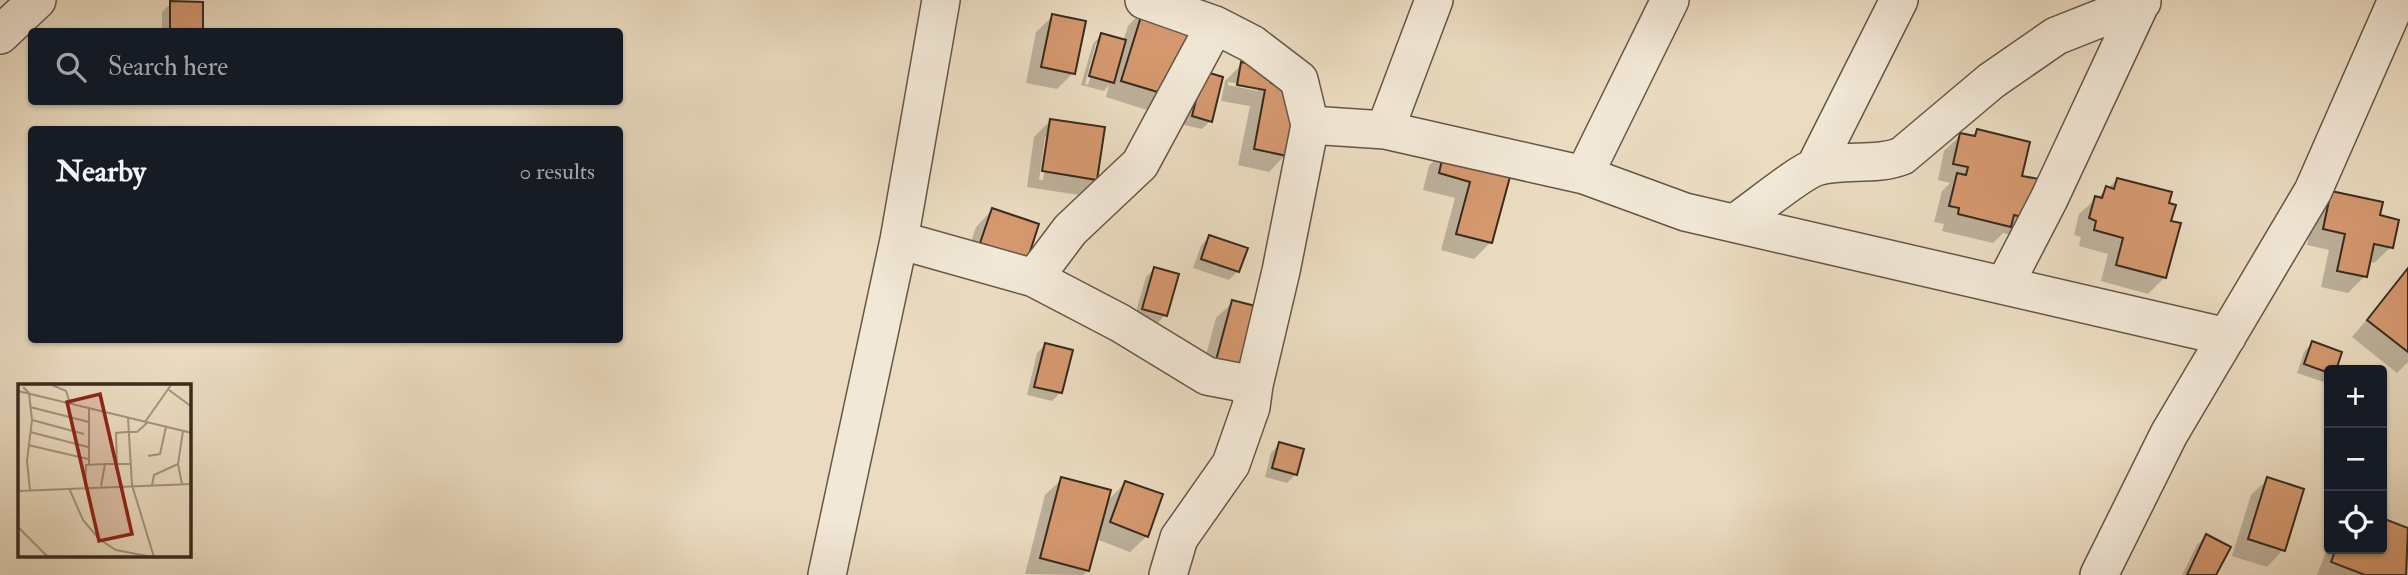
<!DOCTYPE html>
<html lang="en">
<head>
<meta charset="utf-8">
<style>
	:root { --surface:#171b24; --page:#20242c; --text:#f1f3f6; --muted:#9ea1a6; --line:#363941 }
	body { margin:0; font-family:"IM FELL Double Pica",serif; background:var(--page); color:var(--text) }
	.controls { position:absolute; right:21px; bottom:21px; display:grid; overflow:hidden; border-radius:7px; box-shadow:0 2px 5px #0004 }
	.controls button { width:63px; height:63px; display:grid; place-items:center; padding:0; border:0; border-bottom:2px solid var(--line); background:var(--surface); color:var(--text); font:35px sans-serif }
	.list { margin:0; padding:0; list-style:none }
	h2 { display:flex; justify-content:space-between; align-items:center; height:91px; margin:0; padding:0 28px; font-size:30px }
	h2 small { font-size:23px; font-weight:400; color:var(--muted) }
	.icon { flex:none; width:38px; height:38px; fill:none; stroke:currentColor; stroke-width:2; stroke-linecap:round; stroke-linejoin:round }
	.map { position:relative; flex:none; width:2408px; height:575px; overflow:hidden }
	.search { position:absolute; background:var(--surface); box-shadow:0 2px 5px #0004; left:28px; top:28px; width:595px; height:77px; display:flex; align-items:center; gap:18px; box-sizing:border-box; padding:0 24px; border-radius:7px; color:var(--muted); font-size:26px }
	.panel { position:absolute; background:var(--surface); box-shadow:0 2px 5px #0004; left:28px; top:126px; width:595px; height:217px; border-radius:7px }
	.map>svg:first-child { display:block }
</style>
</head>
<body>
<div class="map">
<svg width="2408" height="575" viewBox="0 0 2408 575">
	<rect width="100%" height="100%" fill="#ebdcc1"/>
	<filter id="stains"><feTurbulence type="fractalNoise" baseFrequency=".00286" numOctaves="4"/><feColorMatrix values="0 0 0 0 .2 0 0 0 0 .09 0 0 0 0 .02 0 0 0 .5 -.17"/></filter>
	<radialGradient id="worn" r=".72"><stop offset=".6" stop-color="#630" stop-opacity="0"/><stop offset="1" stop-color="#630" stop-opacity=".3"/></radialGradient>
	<!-- shadow -->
	<path fill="#0003" fill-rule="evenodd" d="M171 3 201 32H162V12Z
		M1144 9 1189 33 1153 112 1106 97 1109 85 1104 91 1081 85 1093 44 1101 35 1123 41 1128 26ZM1096 43H1100L1088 85 1085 84Z
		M1053 16 1073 73 1057 89 1026 83 1036 32Z
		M1242 64 1269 84 1285 155 1269 172 1238 165 1250 106 1221 101 1225 81ZM1228 82 1258 87V91L1228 85Z
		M1195 82 1210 121 1202 129 1184 125Z
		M1050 121 1096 179 1079 195 1027 187 1034 137ZM1045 137H1049L1043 180H1039Z
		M1977 131 2020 177 2037 181 2011 235 2003 233 1993 243 1942 231 1944 224 1934 222 1942 191 1950 183 1938 180 1944 151 1961 135 1971 137Z
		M1446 149 1511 167 1490 243 1474 259 1441 250 1455 198 1423 190 1429 166Z
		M2117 180 2167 204 2164 278 2148 294 2101 281 2108 254 2079 246 2081 237 2074 235 2079 214Z
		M2331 192 2378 217 2391 247 2374 263 2368 262 2365 276 2348 293 2321 287 2329 250 2307 245 2315 209Z
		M992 210 1027 257 965 259 976 227Z
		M1209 237 1238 271 1229 280 1193 268 1201 246Z
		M1154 269 1165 315 1157 324 1134 318 1146 277Z
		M2408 271V362L2397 373 2352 337Z
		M1233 302 1231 389 1199 381 1216 318Z
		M2312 343 2340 353 2334 370H2329V377L2324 382 2297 373 2304 352Z
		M1046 344 1060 393 1052 401 1027 395 1037 353Z
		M1279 444 1296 474 1287 483 1265 477 1271 453Z
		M1062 479 1106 502 1125 483 1147 536 1130 552 1096 539 1088 570 1083 575 1025 574 1045 495Z
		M2268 479 2283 550 2267 567 2232 556 2251 495Z
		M2382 520 2408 530V566L2404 575H2317L2329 544V549H2382Z
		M2206 536 2214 575H2182L2197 545Z"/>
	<!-- building -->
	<path fill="#d5986f" stroke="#382a1e" stroke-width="2" d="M170 1 203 2V32H170Z
		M1144 7 1191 32 1171 96 1121 81Z
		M1052 14 1086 21 1075 74 1041 67Z
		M1101 33 1126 40 1114 83 1089 76Z
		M1241 62 1274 69 1271 83 1299 89 1287 156 1254 149 1265 90 1237 85Z
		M1203 71 1223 77 1212 122 1192 116Z
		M1050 119 1105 127 1097 180 1042 171Z
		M1977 129 2030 142 2022 176 2039 179 2029 219 2014 215 2011 227 1958 214 1959 208 1949 206 1957 173 1966 175 1968 167 1953 164 1960 133 1975 136Z
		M1445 147 1513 166 1492 243 1456 234 1470 182 1439 173Z
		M2117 178 2172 192 2169 203 2176 205 2171 221 2181 223 2166 278 2116 265 2123 238 2094 230 2096 221 2089 218 2095 196 2102 198 2106 186 2114 189Z
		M2331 191 2383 202 2380 215 2399 220 2393 248 2374 244 2367 277 2337 271 2345 234 2323 229Z
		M992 208 1039 224 1028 258 980 243Z
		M1209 235 1248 248 1239 272 1201 259Z
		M1154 267 1179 274 1167 316 1142 309Z
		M2408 268V352L2367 320Z
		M1232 300 1267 309 1249 374 1215 364Z
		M2312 341 2342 352 2336 370H2329V373L2304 364Z
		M1045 343 1073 350 1062 393 1034 387Z
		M1279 442 1304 449 1297 475 1272 468Z
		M1061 477 1111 490 1089 571 1040 558Z
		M2267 477 2304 489 2285 551 2248 539Z
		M1125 481 1163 494 1148 537 1110 522Z
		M2382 518 2408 528 2406 575H2365L2331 562 2336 549H2382Z
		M2206 534 2231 547 2216 575H2187Z"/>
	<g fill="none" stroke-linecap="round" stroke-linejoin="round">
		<!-- minor casing -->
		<g stroke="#655647" stroke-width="40">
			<path id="minor" d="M1144 0 1215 25 1252 44 1299 80 1310 125 1281 271 1254 385
				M0 35 37 0
				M1310 125 1385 130 1584 175 1685 212 2227 337
				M1385 130 1434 0
				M1815 167 1899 0
				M1584 175 1670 0
				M1736 222C1754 210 1800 172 1816 167 1844 158 1874 167 1902 156L1991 81 2056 36 2142 2
				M899 240 1034 278 1120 323 1207 376 1254 385 1251 407 1231 464 1179 538 1168 575
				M1034 278 1070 230 1140 164 1215 25
				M2005 284 2049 199 2142 0
				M827 575 899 240 941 0
				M2099 575 2169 434 2313 191 2397 0"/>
		</g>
		<!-- minor -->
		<use href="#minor" stroke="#f2e8d7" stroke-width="37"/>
	</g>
	<!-- overview -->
	<g transform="translate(18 384)">
		<rect width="173" height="173" fill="#ebdcc1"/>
		<path fill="none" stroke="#a39580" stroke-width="2" d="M34 1 48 7 52 19M5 3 11 9 14 36 9 77 12 106M151 6 174 23M0 7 174 49M12 23 71 38M71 24V80M110 34 114 101 136 173M14 36 66 50M127 38 153 1M12 48 70 63M109 48H119L130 38M10 61 70 75M130 72 142 70 148 43M99 82 98 49 109 48M164 100 160 80 165 47M134 101 136 91 160 80M83 102 87 80H112M67 103 68 81 87 80M51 104 65 136 81 155 98 166 134 173M0 107 174 100M0 143 30 173"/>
		<path fill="#8f2418" fill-opacity="0.15" stroke="#8f2418" stroke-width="3.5" d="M82 10 114 150 81 157 49 18Z"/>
		<rect width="173" height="173" fill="none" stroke="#382a1e" stroke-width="3.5"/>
	</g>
	<rect width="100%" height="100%" filter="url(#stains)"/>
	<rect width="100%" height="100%" fill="url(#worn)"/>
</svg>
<div class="controls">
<button>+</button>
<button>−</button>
<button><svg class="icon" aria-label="locate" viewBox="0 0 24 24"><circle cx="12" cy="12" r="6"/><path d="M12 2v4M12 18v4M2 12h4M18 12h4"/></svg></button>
</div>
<div class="search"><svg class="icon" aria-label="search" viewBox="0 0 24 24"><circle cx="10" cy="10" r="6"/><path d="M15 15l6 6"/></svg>Search here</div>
<section class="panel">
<h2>Nearby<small>0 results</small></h2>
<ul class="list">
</ul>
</section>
</div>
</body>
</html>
